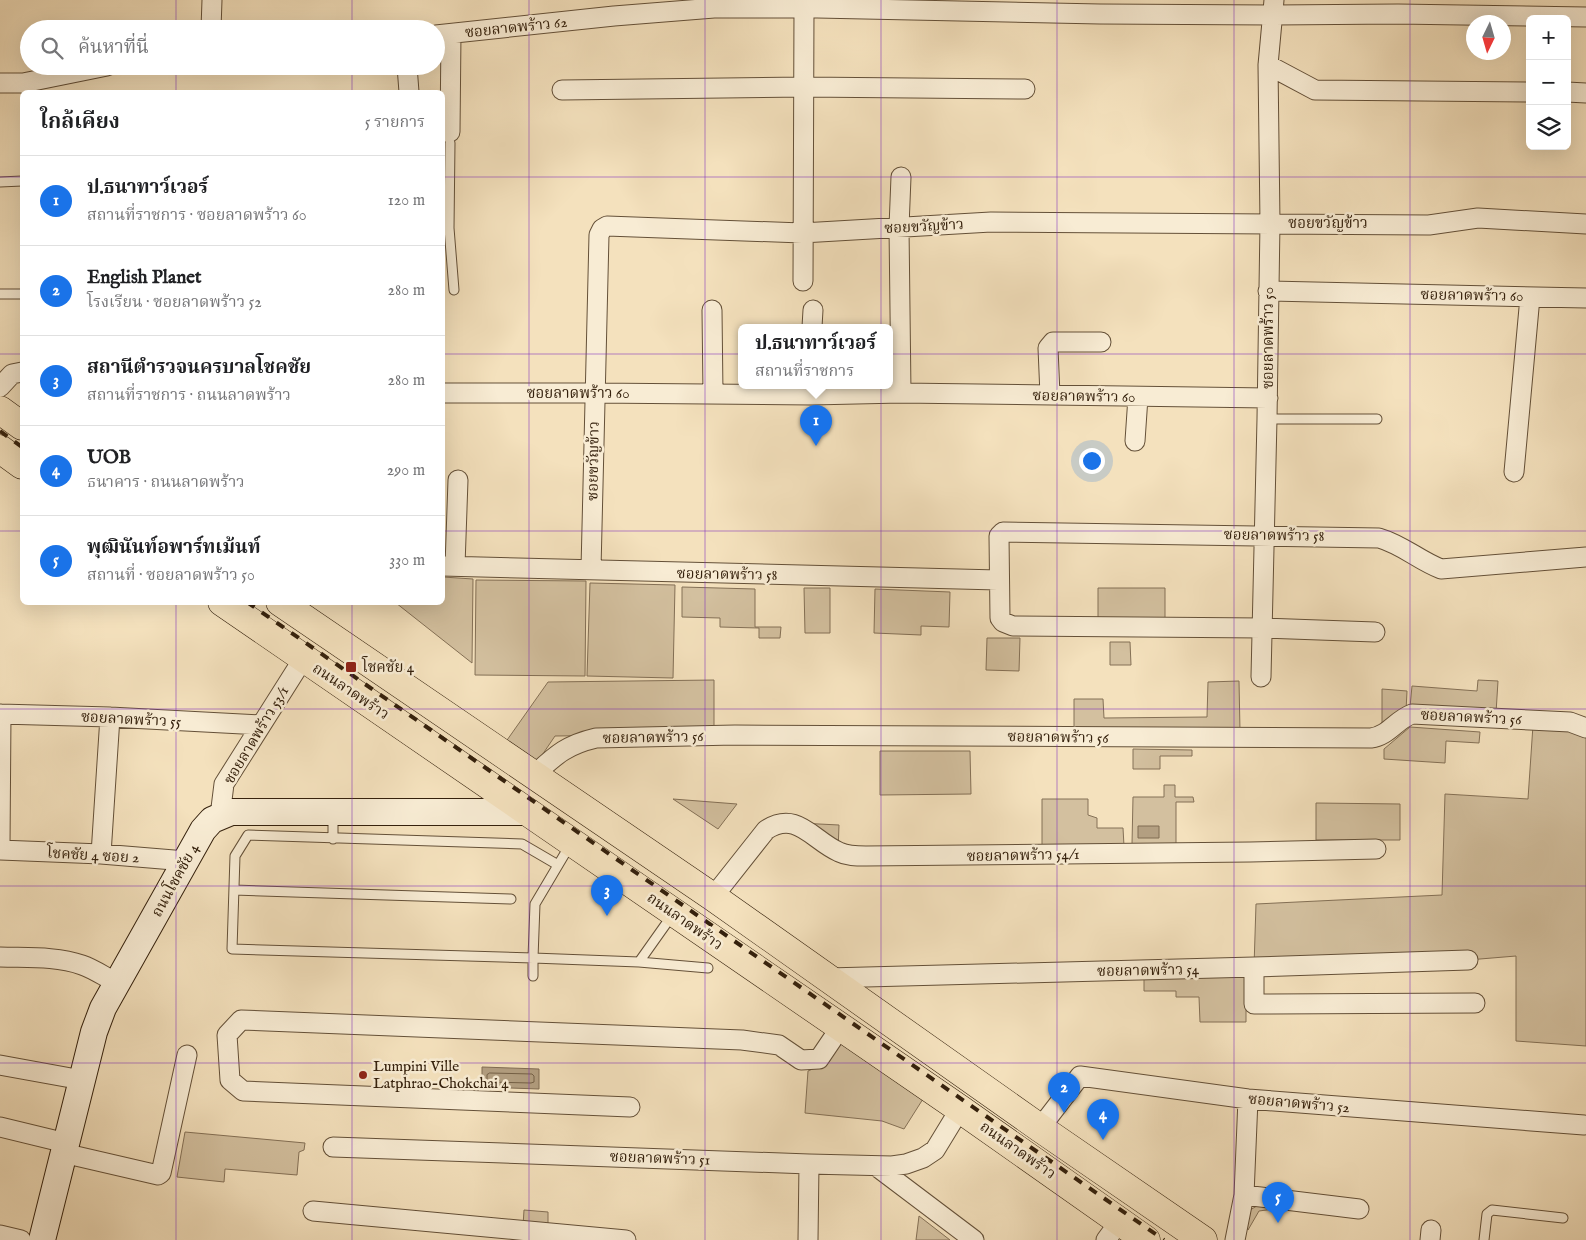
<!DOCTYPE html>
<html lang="th">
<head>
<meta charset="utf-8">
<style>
	:root { --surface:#fff; --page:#f2f2f2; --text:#202124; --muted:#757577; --line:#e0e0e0; --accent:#1a73e8 }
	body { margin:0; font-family:"IM FELL English","Noto Serif Thai",serif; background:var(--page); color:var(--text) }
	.controls { position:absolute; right:15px; top:15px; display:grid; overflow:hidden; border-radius:8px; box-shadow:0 5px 20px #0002 }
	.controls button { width:45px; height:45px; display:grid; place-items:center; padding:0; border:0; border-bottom:1px solid var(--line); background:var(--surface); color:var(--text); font:25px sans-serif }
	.compass { position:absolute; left:1466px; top:15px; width:45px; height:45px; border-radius:50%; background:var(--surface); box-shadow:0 5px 20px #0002; rotate:185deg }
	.you { position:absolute; left:1091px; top:460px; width:18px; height:18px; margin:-12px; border:4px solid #fff; border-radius:50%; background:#1a73e8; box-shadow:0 0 0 8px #1a73e833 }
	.badge { display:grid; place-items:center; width:32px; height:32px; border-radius:50%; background:var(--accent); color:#fff; font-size:16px; font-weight:700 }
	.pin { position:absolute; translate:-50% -41px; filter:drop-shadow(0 1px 2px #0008) }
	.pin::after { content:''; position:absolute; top:26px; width:18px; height:15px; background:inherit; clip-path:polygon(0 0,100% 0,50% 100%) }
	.popup { position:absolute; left:738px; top:324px; width:155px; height:65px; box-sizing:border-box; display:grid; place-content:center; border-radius:8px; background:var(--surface); filter:drop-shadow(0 1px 4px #0005); font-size:16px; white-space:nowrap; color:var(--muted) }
	.popup b { font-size:19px; color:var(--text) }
	.popup::after { content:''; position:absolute; left:50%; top:100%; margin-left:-10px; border:10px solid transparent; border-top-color:var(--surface) }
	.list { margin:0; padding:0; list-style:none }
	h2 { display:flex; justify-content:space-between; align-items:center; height:65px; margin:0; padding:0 20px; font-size:21px }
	h2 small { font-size:16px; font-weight:400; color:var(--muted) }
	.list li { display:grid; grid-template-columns:32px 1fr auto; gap:15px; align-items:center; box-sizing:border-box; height:90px; padding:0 20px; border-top:1px solid var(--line) }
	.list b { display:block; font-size:19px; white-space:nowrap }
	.list p { margin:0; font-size:16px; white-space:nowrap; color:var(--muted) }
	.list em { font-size:16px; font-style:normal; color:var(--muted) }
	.icon { flex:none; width:28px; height:28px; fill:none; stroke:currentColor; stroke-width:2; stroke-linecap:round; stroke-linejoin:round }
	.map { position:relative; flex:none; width:1586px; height:1240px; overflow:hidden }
	.search { position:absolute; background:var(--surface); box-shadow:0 5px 20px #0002; left:20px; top:20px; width:425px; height:55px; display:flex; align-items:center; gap:12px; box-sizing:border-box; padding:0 18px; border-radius:28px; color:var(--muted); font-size:19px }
	.panel { position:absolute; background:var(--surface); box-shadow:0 5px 20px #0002; left:20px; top:90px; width:425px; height:515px; border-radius:8px }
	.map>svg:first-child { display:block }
</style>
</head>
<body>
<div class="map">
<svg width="1586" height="1240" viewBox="0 0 1586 1240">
	<rect width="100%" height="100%" fill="#f4e1bd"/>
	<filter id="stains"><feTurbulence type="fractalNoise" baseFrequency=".004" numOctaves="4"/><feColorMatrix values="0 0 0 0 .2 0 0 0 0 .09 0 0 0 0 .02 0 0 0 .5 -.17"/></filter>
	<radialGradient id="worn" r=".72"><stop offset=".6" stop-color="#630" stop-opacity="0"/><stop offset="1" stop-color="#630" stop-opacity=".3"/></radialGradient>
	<!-- green -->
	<path fill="#d3c09f" stroke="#847056" d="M443 577 473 579 472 663 396 603 442 602Z
		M476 580 586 581 585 676 475 675Z
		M590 583 675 585 673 678 587 676Z
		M682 587 755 589V627H781L780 638H759V628L720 627V618L682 617Z
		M804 588H830V633H805Z
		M1098 588H1165V622H1098Z
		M875 589 950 592 949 627 921 626V635L874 633Z
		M987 638H1020L1019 671 986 670Z
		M1110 642H1130L1131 665H1110Z
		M714 680V734L555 736 536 764 505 743 548 682Z
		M1478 680 1498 681 1496 713 1410 707 1412 686 1477 691Z
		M1239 681 1240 731H1074V699H1103L1104 718 1207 717 1208 682Z
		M1382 689 1407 691 1406 711 1382 725Z
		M1533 725 1586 733V1046L1516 1041V956L1468 960 1254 967 1256 904 1442 895 1445 794 1528 799Z
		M1410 727 1480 732 1479 743 1446 741 1445 763 1384 759V749Z
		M1133 749 1192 750V756H1160V769H1133Z
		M880 751H970L971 794 880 795Z
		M1164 785H1175V797H1193L1194 802H1176V844H1132L1133 797H1164Z
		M673 799 737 804 718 829Z
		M1042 799H1088V815L1097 818V828H1123L1124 846H1042Z
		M1316 803 1400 804V840H1316Z
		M799 823 839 825 838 852Z
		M1144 974H1246V1022H1200L1199 997H1176V991H1144Z
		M850 1035 928 1091 904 1129 882 1121 805 1113 808 1071 829 1062 835 1051Z
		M185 1132 305 1143 304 1150 299 1152 297 1175 225 1169 224 1182 177 1177Z
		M1262 1203 1274 1209 1259 1211 1248 1230 1246 1221 1250 1210Z
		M524 1210 548 1212V1228L523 1226Z
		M919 1216 950 1240H916Z"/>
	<!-- water -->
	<path fill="#b39f81" stroke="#806c52" d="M1138 826H1159V838H1138Z
		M482 1067 539 1069V1089L482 1087Z"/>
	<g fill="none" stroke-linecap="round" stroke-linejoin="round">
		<!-- shore -->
		<path stroke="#746046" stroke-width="1" d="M490 1073 532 1074 534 1076V1082L531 1083 489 1082 487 1080V1075Z"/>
		<!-- lane casing -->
		<g stroke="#645038" stroke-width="11">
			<path id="lane" d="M450 143 449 228 454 290
				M0 182 22 181
				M0 294H22
				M1267 419H1377
				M333 815V839
				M570 845 535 904 533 958 639 962 673 914
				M234 890 511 899
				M639 962 708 968
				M533 976V958L232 949 235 856 248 835 522 844 558 865
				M1484 1240 1487 1214 1492 1210 1563 1218"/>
		</g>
		<!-- street casing -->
		<g stroke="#645038" stroke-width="21">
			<path id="street" d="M211 29 212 0
				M436 35 614 16 714 8H817L1100 14 1274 15 1398 14 1586 17
				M1268 65 1315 90 1530 92
				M407 66 409 92
				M0 83H23L107 66
				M562 90 804 87 1025 89
				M1567 92 1586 93
				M442 132H450L451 34
				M803 281 804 8
				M1268 291 1586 298
				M712 310 713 394
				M812 327 813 310
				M0 387 12 374 22 372
				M442 393H594L812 395 901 393 1268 398
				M901 393 899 227 901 177
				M1050 395 1048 348 1053 342H1101
				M1135 441 1138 397
				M1514 472 1530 297
				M442 566 998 580
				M455 566 458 480
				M591 569 599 235 602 229 607 226 802 233 991 222 1429 225 1478 218 1586 224
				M1375 632 1262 628 1013 626 1003 622 1000 618 999 536 1003 532 1379 538C1403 545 1418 560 1441 569L1586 557
				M1261 677 1267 419 1270 223 1268 65 1274 0
				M0 714 110 717 261 725
				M534 775C556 755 566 745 596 738L735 735 1371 738C1388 736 1396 720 1412 714L1570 722 1586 728
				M220 816 224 784 303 659
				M0 846 1 714
				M0 850 101 854 186 861
				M101 854 110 717
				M713 897 766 830C797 810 812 840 839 852 847 856 856 856 866 856L1250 852 1376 849
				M0 957C27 958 56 956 82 965 94 969 105 977 117 983
				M1254 967V1004L1475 1003
				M828 978 1254 967 1468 960
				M0 1065 82 1080
				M630 1107 243 1091 230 1080 227 1035 241 1020 742 1040 779 1045 801 1060 819 1059 840 1028
				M0 1127 66 1143
				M1040 1128 1080 1076 1248 1099 1584 1125
				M333 1147 809 1164 892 1166 906 1164 923 1158 935 1150 960 1109
				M63 1153 158 1175 161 1173 187 1055
				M876 1166 974 1240
				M1244 1195 1359 1209
				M313 1211 626 1240
				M0 1235 21 1240
				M808 1240 809 1164
				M1106 1240 1120 1221
				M1235 1240 1244 1195 1248 1099
				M1430 1240 1431 1230"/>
		</g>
		<!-- secondary casing -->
		<g stroke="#34200c" stroke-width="28">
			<path id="secondary" d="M42 1240 94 1032 103 1008 203 830 212 820 231 812H528"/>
		</g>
		<!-- primary casing -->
		<g stroke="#34200c" stroke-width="29">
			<path id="primary" d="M0 410 22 426
				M0 449 22 465
				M222 602 960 1109 1146 1240
				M280 602 713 897 1040 1128 1203 1240"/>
		</g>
		<!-- lane -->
		<use href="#lane" stroke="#f8ecd4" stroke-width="9"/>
		<!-- street -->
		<use href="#street" stroke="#f8ecd4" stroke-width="19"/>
		<!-- secondary -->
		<use href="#secondary" stroke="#f8ecd4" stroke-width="26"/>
		<!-- primary -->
		<use href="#primary" stroke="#f4e1bd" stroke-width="28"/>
		<!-- rail -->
		<path stroke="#34200c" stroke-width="4" stroke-dasharray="9 9" stroke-linecap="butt" d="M0 431 22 447
			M247 602 1164 1240"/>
	</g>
	<!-- grid -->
	<path fill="none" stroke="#7b2cbf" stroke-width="1" stroke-opacity="0.55" d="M176 0V29M352 0V29M529 0V1240M705 0V1240M881 0V1240M1057 0V1240M1234 0V1240M1410 0V1240M176 66V92M352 66V92M0 177H22M442 177H1586M0 354H22M442 354H1586M0 531H22M442 531H1586M176 602V1240M352 602V1240M0 709H1586M0 886H1586M0 1063H1586"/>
	<!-- markers -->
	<g fill="#8f2418" stroke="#f8ecd4" stroke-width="2">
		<rect x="345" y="661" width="12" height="12" rx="2.5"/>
		<circle cx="363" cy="1075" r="5"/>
	</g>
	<g text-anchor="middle" stroke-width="5" stroke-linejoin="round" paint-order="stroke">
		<!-- street labels -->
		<g font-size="15" fill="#34200c" stroke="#f8ecd4">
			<text transform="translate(516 27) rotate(-6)" y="5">ซอยลาดพร้าว 62</text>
			<text x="1328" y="228">ซอยขวัญข้าว</text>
			<text transform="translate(924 226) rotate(-3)" y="5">ซอยขวัญข้าว</text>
			<text transform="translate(1472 295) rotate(1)" y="5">ซอยลาดพร้าว 60</text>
			<text transform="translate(1268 338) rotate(-90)" y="5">ซอยลาดพร้าว 50</text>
			<text x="578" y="398">ซอยลาดพร้าว 60</text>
			<text transform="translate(1084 396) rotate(1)" y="5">ซอยลาดพร้าว 60</text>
			<text transform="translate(593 461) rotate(-89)" y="5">ซอยขวัญข้าว</text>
			<text transform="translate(1274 535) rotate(1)" y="5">ซอยลาดพร้าว 58</text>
			<text transform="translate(727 574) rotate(1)" y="5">ซอยลาดพร้าว 58</text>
			<text transform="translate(351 691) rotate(34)" y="5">ถนนลาดพร้าว</text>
			<text transform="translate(1471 717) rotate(3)" y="5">ซอยลาดพร้าว 56</text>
			<text transform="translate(131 719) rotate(3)" y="5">ซอยลาดพร้าว 55</text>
			<text transform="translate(256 735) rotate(-59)" y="5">ซอยลาดพร้าว 53/1</text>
			<text transform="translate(653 737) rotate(-1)" y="5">ซอยลาดพร้าว 56</text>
			<text transform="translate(1058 737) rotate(1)" y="5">ซอยลาดพร้าว 56</text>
			<text transform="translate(93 855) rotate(3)" y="5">โชคชัย 4 ซอย 2</text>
			<text transform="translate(1023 855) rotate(-1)" y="5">ซอยลาดพร้าว 54/1</text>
			<text transform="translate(175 880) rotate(-61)" y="5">ถนนโชคชัย 4</text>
			<text transform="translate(685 921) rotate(35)" y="5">ถนนลาดพร้าว</text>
			<text transform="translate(1148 970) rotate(-1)" y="5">ซอยลาดพร้าว 54</text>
			<text transform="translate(1299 1103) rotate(5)" y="5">ซอยลาดพร้าว 52</text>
			<text transform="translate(1018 1150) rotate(35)" y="5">ถนนลาดพร้าว</text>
			<text transform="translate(660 1158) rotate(2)" y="5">ซอยลาดพร้าว 51</text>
		</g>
		<!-- poi labels -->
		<g font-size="15" fill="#34200c" stroke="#f8ecd4" text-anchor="start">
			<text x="362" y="672">โชคชัย 4</text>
			<text x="373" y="1071">Lumpini Ville<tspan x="373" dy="17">Latphrao-Chokchai 4</tspan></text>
		</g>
	</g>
	<rect width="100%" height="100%" filter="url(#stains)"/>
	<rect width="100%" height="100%" fill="url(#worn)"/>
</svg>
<div class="controls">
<button>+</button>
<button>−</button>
<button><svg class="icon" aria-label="layers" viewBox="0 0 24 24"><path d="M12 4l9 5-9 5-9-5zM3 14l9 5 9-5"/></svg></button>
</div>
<svg class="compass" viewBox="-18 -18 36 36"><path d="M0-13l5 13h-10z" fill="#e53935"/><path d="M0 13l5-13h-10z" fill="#757577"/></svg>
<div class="you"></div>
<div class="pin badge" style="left:816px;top:446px">1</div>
<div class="popup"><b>ป.ธนาทาว์เวอร์</b>สถานที่ราชการ</div>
<div class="pin badge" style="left:1064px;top:1113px">2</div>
<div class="pin badge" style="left:607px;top:916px">3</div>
<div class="pin badge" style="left:1103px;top:1140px">4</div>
<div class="pin badge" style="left:1278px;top:1223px">5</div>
<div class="search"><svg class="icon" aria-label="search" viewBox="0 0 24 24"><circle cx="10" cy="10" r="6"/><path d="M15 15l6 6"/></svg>ค้นหาที่นี่</div>
<section class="panel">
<h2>ใกล้เคียง<small>5 รายการ</small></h2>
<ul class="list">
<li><span class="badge">1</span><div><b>ป.ธนาทาว์เวอร์</b><p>สถานที่ราชการ · ซอยลาดพร้าว 60</p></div><em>120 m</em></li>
<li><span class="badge">2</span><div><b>English Planet</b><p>โรงเรียน · ซอยลาดพร้าว 52</p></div><em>280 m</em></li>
<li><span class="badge">3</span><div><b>สถานีตำรวจนครบาลโชคชัย</b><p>สถานที่ราชการ · ถนนลาดพร้าว</p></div><em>280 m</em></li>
<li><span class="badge">4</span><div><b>UOB</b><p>ธนาคาร · ถนนลาดพร้าว</p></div><em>290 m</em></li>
<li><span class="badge">5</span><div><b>พุฒินันท์อพาร์ทเม้นท์</b><p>สถานที่ · ซอยลาดพร้าว 50</p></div><em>330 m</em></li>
</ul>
</section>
</div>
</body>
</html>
